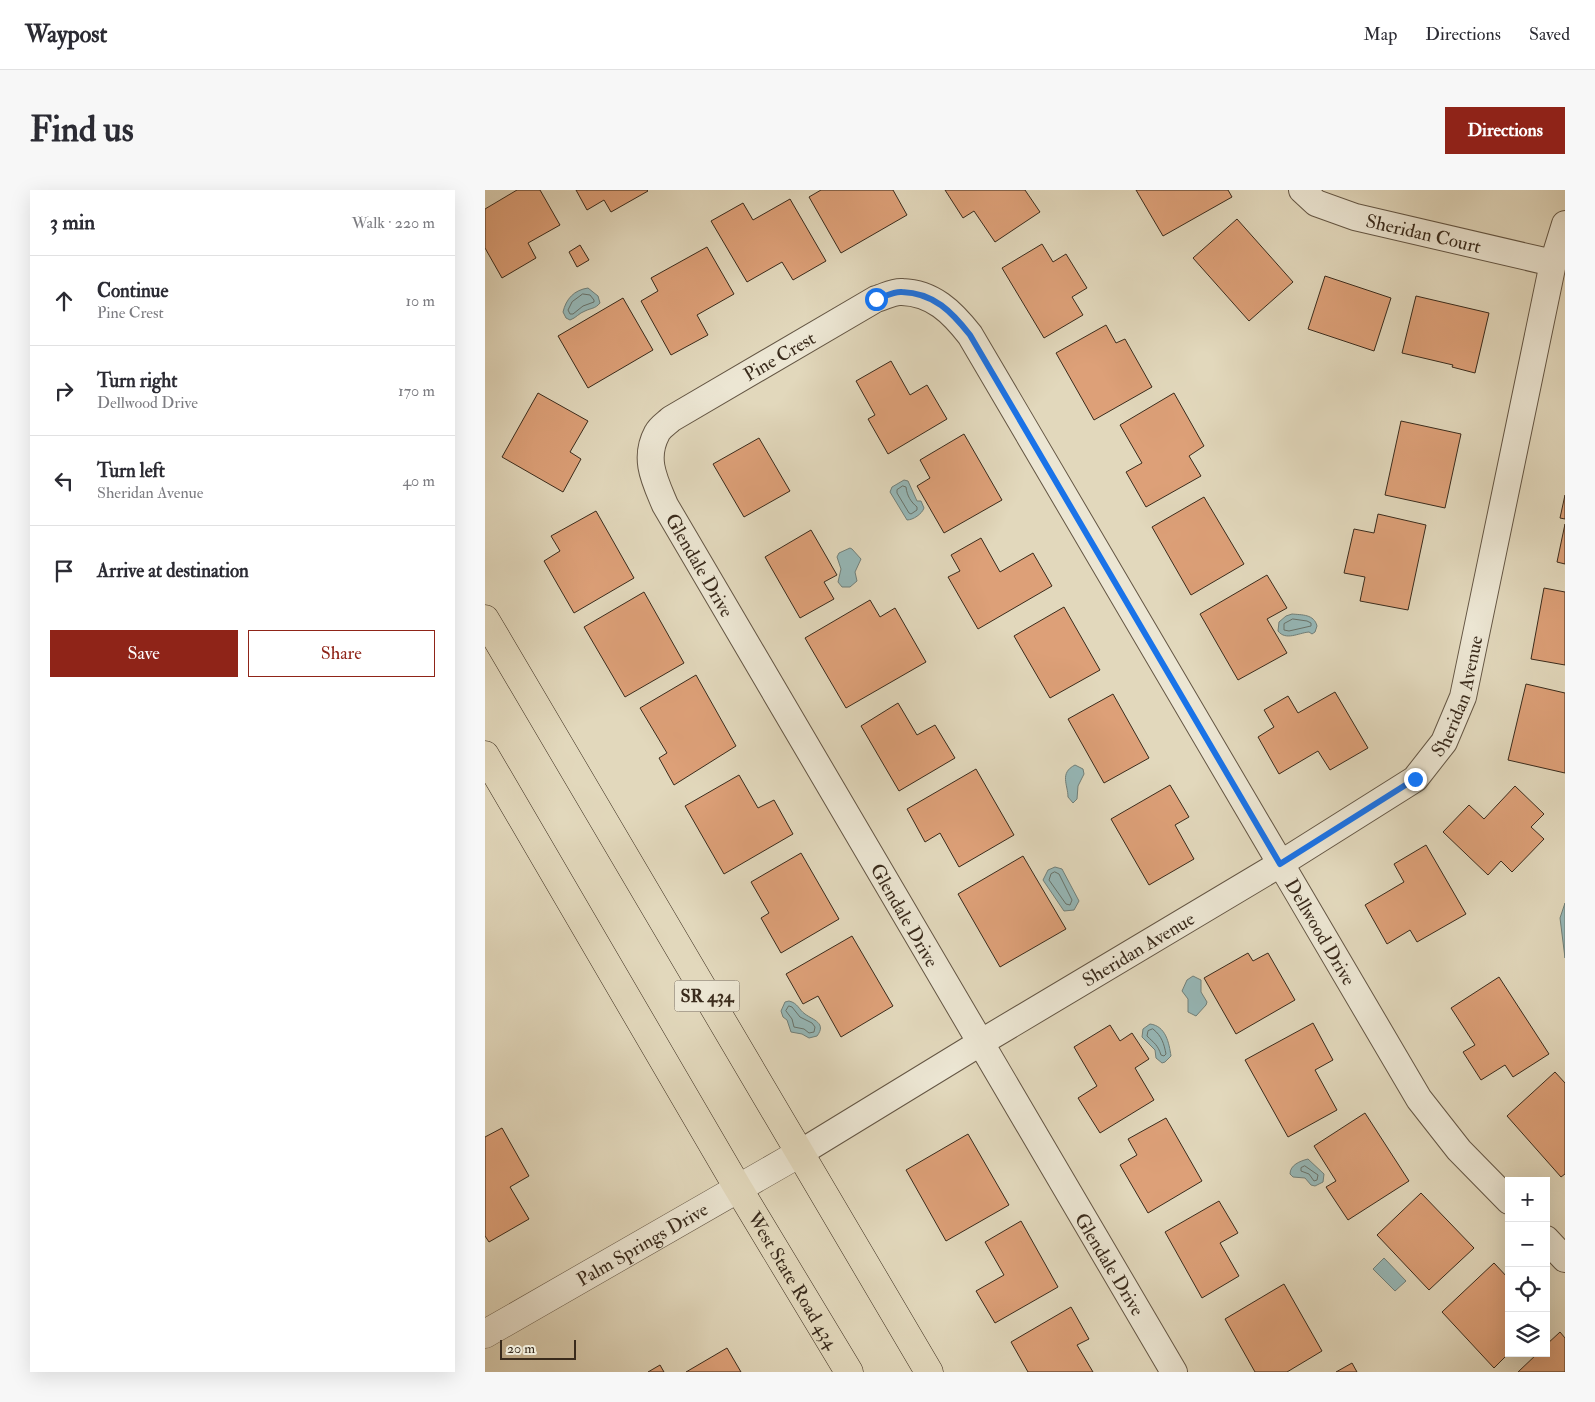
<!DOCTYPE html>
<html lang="en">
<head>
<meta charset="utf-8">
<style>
	:root { --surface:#fff; --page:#f7f7f7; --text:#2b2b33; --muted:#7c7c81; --line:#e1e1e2; --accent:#8f2418 }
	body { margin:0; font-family:"IM FELL Double Pica",serif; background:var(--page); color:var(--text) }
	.controls { position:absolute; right:15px; bottom:15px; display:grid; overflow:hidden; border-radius:0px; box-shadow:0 5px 20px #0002 }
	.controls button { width:45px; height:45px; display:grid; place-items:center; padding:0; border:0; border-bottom:1px solid var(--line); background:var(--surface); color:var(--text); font:25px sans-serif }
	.scale { position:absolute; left:15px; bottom:12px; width:76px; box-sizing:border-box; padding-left:5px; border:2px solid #3a2b1c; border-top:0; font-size:14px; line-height:18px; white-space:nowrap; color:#3a2b1c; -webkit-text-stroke:4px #ece6d3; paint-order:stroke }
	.stop { position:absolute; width:15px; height:15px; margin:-11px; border:4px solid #1a73e8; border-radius:50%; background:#fff }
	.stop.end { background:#1a73e8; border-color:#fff; box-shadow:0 1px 5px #0008 }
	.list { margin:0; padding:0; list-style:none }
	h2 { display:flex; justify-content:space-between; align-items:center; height:65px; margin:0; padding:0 20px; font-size:21px }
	h2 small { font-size:16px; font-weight:400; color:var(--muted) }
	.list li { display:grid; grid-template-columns:32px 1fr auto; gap:15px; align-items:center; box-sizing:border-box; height:90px; padding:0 20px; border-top:1px solid var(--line) }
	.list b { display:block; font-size:19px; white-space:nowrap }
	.list p { margin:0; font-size:16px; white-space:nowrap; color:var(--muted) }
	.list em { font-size:16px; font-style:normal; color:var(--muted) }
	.actions { display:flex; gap:10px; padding:15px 20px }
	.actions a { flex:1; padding:11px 0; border:1px solid var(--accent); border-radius:0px; text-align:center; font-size:18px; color:var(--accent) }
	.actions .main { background:var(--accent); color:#fff }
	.icon { flex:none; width:28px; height:28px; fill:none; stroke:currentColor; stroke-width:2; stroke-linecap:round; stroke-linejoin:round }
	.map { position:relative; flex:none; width:1080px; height:1182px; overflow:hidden; border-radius:0px }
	header { display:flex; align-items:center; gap:30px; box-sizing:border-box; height:70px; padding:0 25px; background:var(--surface); border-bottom:1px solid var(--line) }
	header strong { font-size:24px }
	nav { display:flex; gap:28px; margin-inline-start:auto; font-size:18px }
	.intro { display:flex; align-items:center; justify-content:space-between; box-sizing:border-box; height:120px; padding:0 30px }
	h1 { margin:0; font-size:35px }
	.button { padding:12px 22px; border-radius:0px; background:var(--accent); color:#fff; font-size:18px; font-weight:700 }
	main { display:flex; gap:30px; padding:0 30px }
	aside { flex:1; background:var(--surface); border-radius:0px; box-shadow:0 5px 20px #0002 }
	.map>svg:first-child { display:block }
</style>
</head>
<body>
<header>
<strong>Waypost</strong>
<nav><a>Map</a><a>Directions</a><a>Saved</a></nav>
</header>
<div class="intro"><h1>Find us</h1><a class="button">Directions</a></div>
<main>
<aside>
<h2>3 min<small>Walk · 220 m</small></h2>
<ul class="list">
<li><svg class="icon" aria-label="ahead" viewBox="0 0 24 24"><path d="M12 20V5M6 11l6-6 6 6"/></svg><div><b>Continue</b><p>Pine Crest</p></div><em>10 m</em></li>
<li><svg class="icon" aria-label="right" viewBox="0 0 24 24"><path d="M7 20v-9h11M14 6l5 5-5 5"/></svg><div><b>Turn right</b><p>Dellwood Drive</p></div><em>170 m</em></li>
<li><svg class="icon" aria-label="left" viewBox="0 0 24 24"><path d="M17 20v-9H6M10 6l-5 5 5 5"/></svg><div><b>Turn left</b><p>Sheridan Avenue</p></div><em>40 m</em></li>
<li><svg class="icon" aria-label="arrive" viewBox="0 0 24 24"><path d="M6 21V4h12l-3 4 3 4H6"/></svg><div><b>Arrive at destination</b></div></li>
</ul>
<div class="actions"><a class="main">Save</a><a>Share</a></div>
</aside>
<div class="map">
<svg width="1080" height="1182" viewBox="0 0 1080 1182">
	<rect width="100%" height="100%" fill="#e2d8bc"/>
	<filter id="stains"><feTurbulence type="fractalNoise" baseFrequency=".004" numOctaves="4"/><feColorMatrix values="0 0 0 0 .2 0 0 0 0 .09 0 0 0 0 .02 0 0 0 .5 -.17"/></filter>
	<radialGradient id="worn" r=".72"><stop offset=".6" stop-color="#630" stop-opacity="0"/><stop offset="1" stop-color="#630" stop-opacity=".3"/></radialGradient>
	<!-- water -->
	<path fill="#96b8b8" stroke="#71807a" d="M103 98 113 106 115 113C110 119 106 118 100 121 94 123 91 128 85 130L81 128 78 122C81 109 89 100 103 98Z
		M419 290 423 291 432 311H436L439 318C437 324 428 330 422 330L405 302 407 297Z
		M365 358 367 359 376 369 370 382 372 391 365 397H357L353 392 356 379 352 367 354 363Z
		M807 424C817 425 829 424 832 436L830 442 827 444 824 442C813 443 801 451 793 441L794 432 801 426Z
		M590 575 598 579 599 584 593 596 592 609 588 613 583 607C583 595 574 583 590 575Z
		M570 677 577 679 594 711 589 720 579 721 558 690 563 680Z
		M1080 713V768L1075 728Z
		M708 786 716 790V802L722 812 721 815 711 826 703 822V809L697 801 702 790Z
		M304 811C313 813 314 820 320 824 328 830 342 833 332 846L324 848 317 844 306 842 302 830 298 827 296 821 300 812Z
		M665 834C681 836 684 853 686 866L680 872 677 873 671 868 670 860 657 847 658 839Z
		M823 969 839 984 838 992 830 996 826 995 820 988 808 987 805 984C805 975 815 971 823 969Z
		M899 1068 921 1091 910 1101 888 1079Z"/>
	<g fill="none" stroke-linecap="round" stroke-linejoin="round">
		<!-- shore -->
		<path stroke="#68726a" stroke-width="1" d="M98 104 105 105 109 110V112L98 116 88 124H85L83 120 87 112Z
			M418 296 421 297C422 306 426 312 432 317V320L426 324 424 323 412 303V300Z
			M808 429 822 431 826 433V436L804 441 799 440V434Z
			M570 682 574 684 587 710 585 715 581 714 564 690 566 684Z
			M304 816 307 817 315 827 327 833 330 837 329 842 324 843 319 839 309 837 307 829 301 821Z
			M668 839C677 846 679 854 681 864L679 866 676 865C673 855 669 853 662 846L663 841Z
			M820 976 833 985 832 990 829 991 824 984 816 981V978Z"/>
	</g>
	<!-- building -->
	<path fill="#dda078" stroke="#3a2b1c" d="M32 0H55L75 35 43 53 51 68 17 88 0 58V19Z
		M91 0H162L163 1 126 22 119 10 102 20Z
		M336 0H408L422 25 356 63 324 7Z
		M460 0H540L555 22 510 52 489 21 478 28Z
		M651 0H743L747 7 678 46Z
		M305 9 341 71 308 90 297 72 262 92 226 31 258 13 268 30Z
		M752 29 808 92 764 131 708 68Z
		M557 54 568 72 581 64 602 98 587 107 598 125 559 148 517 78Z
		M95 55 104 70 92 77 84 62Z
		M222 57 249 104 212 125 223 145 186 165 156 111 173 101 166 88Z
		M840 86 906 108 889 161 823 139Z
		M931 106 1004 123 990 183 967 177 968 175 917 163Z
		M138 108 168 160 103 198 73 146Z
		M621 135 631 153 640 149 667 197 609 230 571 163Z
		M406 171 425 205 442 195 462 229 403 264 383 229 390 225 371 191Z
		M53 203 103 231 85 262 96 269 78 302 17 267Z
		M689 203 719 256 704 266 716 286 661 317 641 282 657 273 635 235Z
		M916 231 976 244 960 318 900 305Z
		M479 244 517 310 459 343 432 296 445 288 435 270Z
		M274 248 305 301 259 327 228 274Z
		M1080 305V329L1075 328Z
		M719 307 759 374 706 405 667 337Z
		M111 321 149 388 89 423 59 371 75 361 66 346Z
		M893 324 941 335 923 420 875 411 880 387 859 383 869 339 889 343Z
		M1080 334V374L1072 372Z
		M326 340 352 385 339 392 349 409 315 428 280 367Z
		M496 348 515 382 548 363 567 396 493 439 463 387 475 381 466 365Z
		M782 385 802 418 782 429 802 463 753 490 715 424Z
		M1059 398 1080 402V475L1046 469Z
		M159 402 199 473 140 507 99 437Z
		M385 410 395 427 410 418 441 472 361 518 320 448Z
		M579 417 615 480 565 508 529 446Z
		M211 485 251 556 189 595 174 568 182 563 155 518Z
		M1041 494 1080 503V583L1023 570Z
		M850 502 883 558 845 580 833 561 794 584 773 547 789 537 779 520 803 506 813 523Z
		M628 504 664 568 619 593 583 529Z
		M413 513 432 545 450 535 470 568 414 601 376 536Z
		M491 579 529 645 474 677 455 643 440 652 422 619Z
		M254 585 273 618 289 610 308 644 239 684 200 616Z
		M685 595 704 627 690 635 709 669 664 695 626 629Z
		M1030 596 1059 624 1046 637 1059 649 1027 682 1016 671 1003 685 958 642 984 615 999 629Z
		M941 655 981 724 932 752 925 740 902 754 880 715 919 692 909 674Z
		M316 663 354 729 296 763 276 728 284 723 266 692Z
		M538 666 581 739 515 777 473 704Z
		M367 746 408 816 356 847 333 806 318 814 301 784Z
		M763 763 768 771 783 763 810 810 751 844 719 788Z
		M1014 787 1064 864 1028 887 1020 875 996 890 978 862 990 855 966 818Z
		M828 833 848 870 830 880 852 920 803 947 760 870Z
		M625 835 635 851 647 843 664 869 650 878 669 910 615 943 593 908 612 896 589 857Z
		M1070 882 1080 893V984L1076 987 1022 926Z
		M880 923 924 991 863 1030 841 997 851 991 829 956Z
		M681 928 717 991 663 1023 635 975 652 965 643 949Z
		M17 938 44 986 25 997 44 1029 4 1052 0 1046V947Z
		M483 944 524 1015 461 1051 421 980Z
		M936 1003 989 1058 944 1100 892 1045Z
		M734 1011 753 1043 735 1053 754 1086 717 1108 680 1042Z
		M536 1031 573 1097 510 1133 491 1101 519 1085 500 1052Z
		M1009 1073 1024 1089V1163L1009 1178 957 1122Z
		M799 1094 837 1161 802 1182H770L740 1129Z
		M586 1117 604 1149 592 1155 608 1182H543L526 1152Z
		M1075 1142 1080 1148V1182H1033L1053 1163H1061V1155Z
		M242 1158 256 1182H201Z
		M867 1173 872 1182H851Z
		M175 1175 179 1182H163Z"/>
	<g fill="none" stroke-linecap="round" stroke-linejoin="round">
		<!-- minor casing -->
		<g stroke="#645644" stroke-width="28">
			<g id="minor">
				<path id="s1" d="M817 0 831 13 870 27 1068 73"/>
				<path id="s2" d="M315 963 495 853 795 674 930 589 959 552 978 507 1068 73 1080 34"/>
				<path d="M1061 1049 1080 1069"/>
				<path id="s3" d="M689 1182 180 315C170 291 158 269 172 243 175 237 182 233 186 229L391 109C399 107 409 101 417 102 448 103 467 122 485 145L934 909 974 960 1024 1011"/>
			</g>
		</g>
		<!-- tertiary casing -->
		<g stroke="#645644" stroke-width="29">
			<g id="tertiary">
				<path id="s4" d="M0 1144 315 963"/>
			</g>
		</g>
		<!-- primary casing -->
		<g stroke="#3a2b1c" stroke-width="29">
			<g id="primary">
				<path d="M0 429 444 1182"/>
				<path id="s5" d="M0 565 253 998 364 1182"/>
			</g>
		</g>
		<!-- minor -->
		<use href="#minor" stroke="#ece6d3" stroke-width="26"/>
		<!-- tertiary -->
		<use href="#tertiary" stroke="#ece6d3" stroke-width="28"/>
		<!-- primary -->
		<use href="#primary" stroke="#e2d8bc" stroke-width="28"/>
	</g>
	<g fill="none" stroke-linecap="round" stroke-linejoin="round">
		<!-- route -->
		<path stroke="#1a73e8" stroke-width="6" d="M391 109C399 107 409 101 417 102 449 103 467 122 485 145L795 674 930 589"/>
	</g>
	<g text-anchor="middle" stroke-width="4" stroke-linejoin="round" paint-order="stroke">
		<!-- shield labels -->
		<rect fill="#ece6d3" stroke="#6f6353" stroke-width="1" x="189.5" y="790.5" width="65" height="31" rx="4"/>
		<g font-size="18" font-weight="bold" fill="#3a2b1c">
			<text x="222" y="812">SR 434</text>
		</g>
		<!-- street labels -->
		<g font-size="19" fill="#3a2b1c" stroke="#ece6d3">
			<text dy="7" stroke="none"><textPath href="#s1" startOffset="131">Sheridan Court</textPath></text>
			<text dy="7" stroke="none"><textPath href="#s3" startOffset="1226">Pine Crest</textPath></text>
			<text transform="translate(215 375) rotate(60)" y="7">Glendale Drive</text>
			<text dy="7" stroke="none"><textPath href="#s2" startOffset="815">Sheridan Avenue</textPath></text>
			<text transform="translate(420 725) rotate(60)" y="7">Glendale Drive</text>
			<text dy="7" stroke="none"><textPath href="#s3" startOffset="2141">Dellwood Drive</textPath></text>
			<text dy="7" stroke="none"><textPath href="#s2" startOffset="395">Sheridan Avenue</textPath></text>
			<text dy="7" stroke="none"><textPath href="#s4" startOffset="181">Palm Springs Drive</textPath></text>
			<text transform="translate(625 1074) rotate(59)" y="7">Glendale Drive</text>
			<text dy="7" stroke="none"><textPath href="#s5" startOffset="609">West State Road 434</textPath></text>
		</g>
	</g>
	<rect width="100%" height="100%" filter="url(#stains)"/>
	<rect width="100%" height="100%" fill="url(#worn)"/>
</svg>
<div class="controls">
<button>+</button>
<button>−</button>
<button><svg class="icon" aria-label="locate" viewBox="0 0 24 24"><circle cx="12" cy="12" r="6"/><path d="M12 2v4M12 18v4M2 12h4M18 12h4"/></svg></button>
<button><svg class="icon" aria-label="layers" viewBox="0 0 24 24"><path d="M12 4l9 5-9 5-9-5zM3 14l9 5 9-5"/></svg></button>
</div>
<div class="scale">20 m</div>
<div class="stop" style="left:391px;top:109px"></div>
<div class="stop end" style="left:930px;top:589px"></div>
</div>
</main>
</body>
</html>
